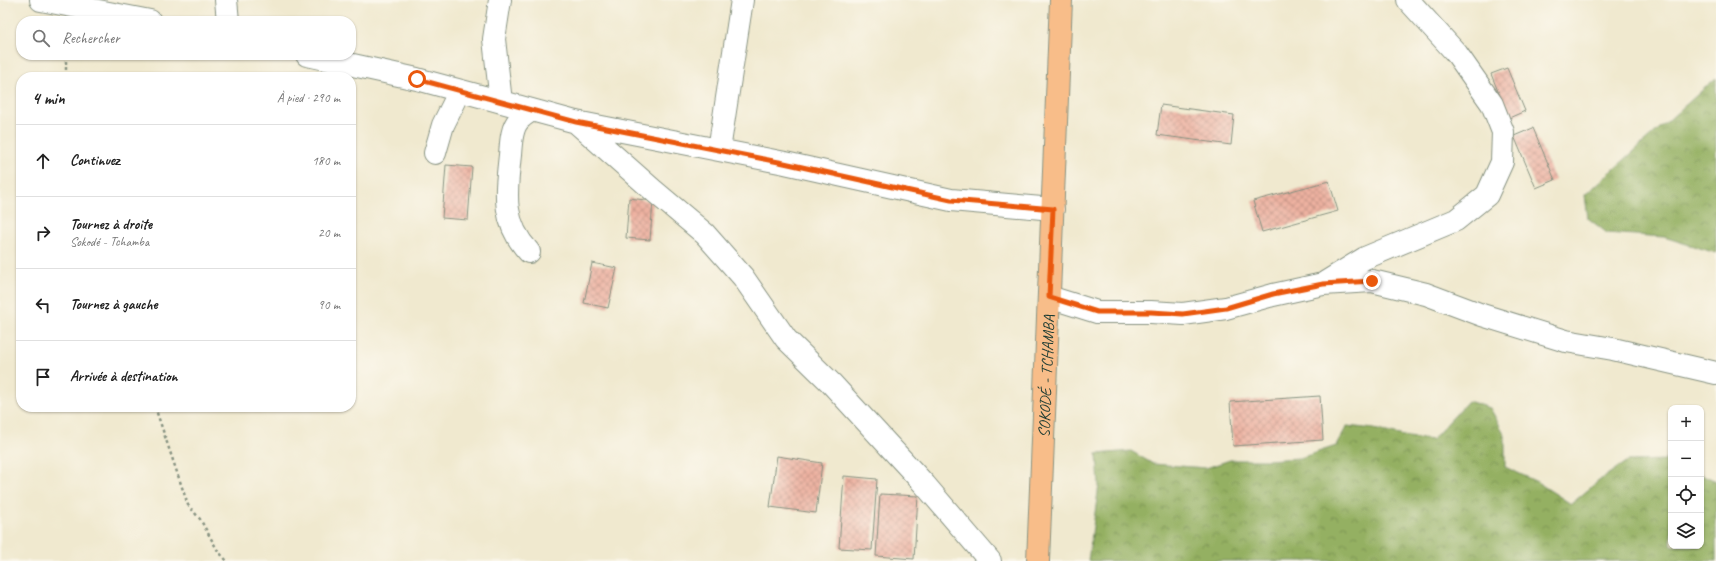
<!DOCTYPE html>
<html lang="fr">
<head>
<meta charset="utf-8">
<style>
	:root { --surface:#fff; --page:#f6f6f6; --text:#222; --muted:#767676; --line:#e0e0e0 }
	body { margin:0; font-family:Caveat,sans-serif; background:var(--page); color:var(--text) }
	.controls { position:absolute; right:12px; bottom:12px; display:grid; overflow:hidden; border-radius:8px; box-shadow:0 1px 3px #0004 }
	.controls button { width:36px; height:36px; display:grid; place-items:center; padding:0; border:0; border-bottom:1px solid var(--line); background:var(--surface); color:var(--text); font:20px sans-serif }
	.stop { position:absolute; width:12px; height:12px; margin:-9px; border:3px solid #ea580c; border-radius:50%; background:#fff }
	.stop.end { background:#ea580c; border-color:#fff; box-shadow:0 1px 4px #0008 }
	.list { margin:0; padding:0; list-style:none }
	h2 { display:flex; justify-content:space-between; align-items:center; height:52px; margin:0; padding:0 16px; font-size:17px }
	h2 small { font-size:13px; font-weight:400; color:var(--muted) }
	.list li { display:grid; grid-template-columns:26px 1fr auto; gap:12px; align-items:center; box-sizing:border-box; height:72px; padding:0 16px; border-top:1px solid var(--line) }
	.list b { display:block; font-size:15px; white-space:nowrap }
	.list p { margin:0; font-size:13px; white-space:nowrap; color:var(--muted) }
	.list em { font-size:13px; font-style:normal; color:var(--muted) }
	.icon { flex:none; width:22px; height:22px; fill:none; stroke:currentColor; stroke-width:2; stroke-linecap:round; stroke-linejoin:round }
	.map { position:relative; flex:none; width:1716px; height:561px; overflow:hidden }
	.search { position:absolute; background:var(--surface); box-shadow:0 1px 3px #0004; left:16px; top:16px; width:340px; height:44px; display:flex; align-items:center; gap:10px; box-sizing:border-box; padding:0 14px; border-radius:16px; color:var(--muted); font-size:15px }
	.panel { position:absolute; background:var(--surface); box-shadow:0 1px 3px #0004; left:16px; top:72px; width:340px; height:340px; border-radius:16px }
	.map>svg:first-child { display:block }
</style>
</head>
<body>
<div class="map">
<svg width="1716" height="561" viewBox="0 0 1716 561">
	<defs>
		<pattern id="forest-crowns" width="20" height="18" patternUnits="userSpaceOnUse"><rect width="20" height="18" fill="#94b062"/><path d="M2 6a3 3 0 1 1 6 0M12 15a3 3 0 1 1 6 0" fill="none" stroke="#789052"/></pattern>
		<pattern id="building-cross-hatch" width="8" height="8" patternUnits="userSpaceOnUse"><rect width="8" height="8" fill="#edb1a0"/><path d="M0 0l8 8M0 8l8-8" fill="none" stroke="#bf9183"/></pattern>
	</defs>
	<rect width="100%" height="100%" fill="#fbf7ec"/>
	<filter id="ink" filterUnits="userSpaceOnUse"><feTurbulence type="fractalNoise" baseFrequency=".025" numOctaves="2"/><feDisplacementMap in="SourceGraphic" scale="8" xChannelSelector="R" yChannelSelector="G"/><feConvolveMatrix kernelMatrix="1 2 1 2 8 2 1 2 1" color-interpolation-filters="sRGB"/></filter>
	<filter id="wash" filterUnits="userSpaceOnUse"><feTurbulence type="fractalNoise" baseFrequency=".012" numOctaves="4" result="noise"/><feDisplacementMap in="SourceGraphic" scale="16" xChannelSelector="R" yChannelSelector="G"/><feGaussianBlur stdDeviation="0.9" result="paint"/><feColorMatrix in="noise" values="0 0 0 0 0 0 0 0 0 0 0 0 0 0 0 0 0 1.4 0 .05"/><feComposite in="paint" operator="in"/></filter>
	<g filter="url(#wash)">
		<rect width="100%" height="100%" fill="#f0e9cf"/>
		<!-- forest -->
		<path fill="url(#forest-crowns)" stroke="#5a764b" d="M1716 78V253L1664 237 1607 233 1588 218 1585 195Z
			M1468 401 1490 408 1505 435V467L1537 482 1571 504 1600 480 1627 461 1671 460V546H1701V474L1716 481V561H1088L1099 485 1097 454 1131 451 1153 464 1206 468 1230 460H1267L1300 458 1336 446 1347 426 1374 429 1408 437 1432 440Z"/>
		<g id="blocks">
			<!-- building -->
			<path fill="url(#building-cross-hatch)" d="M1507 68 1525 111 1509 118 1491 74Z
				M1161 105 1234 115 1231 145 1157 135Z
				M1533 128 1555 180 1536 188 1514 136Z
				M446 165 472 167 468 220 442 218Z
				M1329 181 1338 211 1262 232 1253 201Z
				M629 198 653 201 650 240 626 238Z
				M592 263 617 268 608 308 584 303Z
				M1320 396 1323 440 1233 446 1230 402Z
				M777 456 822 463 816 513 770 507Z
				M844 476 877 479 872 550 839 548Z
				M880 494 918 496 914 559 876 556Z"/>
		</g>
	</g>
	<g filter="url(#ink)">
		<use href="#blocks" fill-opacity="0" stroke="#889382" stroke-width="1"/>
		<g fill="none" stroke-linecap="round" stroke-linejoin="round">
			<!-- minor casing -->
			<g stroke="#889382" stroke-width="24">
				<path id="minor" d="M41 0 150 21
					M226 0 228 21
					M500 0 494 39 501 102
					M307 55 417 79 576 122 785 163 951 200 1053 209
					M577 123 654 191 705 234 743 277 786 339 831 383 925 485 990 561
					M719 150 742 0
					M435 153 443 125 460 91
					M529 252C501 222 506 192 510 155 511 144 511 128 519 120 522 116 528 113 531 110
					M1326 282 1365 258 1456 220 1487 195 1502 162 1503 132 1492 104 1457 54 1408 0
					M1049 297 1097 312H1151L1183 314 1226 308 1273 295 1323 284 1372 281 1426 294 1482 315 1566 341 1613 349 1716 373"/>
			</g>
			<!-- primary casing -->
			<g stroke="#889382" stroke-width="24">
				<g id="primary">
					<path id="s1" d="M1038 561 1061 0"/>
				</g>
			</g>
			<!-- path -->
			<path stroke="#889382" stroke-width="2.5" stroke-dasharray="3 3" stroke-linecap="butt" d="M66 55V77
				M155 407 188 505 200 519 218 551 227 561"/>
			<!-- minor -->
			<use href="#minor" stroke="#fff" stroke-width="22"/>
			<!-- primary -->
			<use href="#primary" stroke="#f8bd89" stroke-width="22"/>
		</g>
	</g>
	<g fill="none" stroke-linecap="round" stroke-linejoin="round" filter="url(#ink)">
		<!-- route -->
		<path stroke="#ea580c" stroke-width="5" d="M417 79 576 122 784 163 951 200 1053 209 1049 297 1097 312H1151L1183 314 1226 308 1273 294 1323 284 1372 281"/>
	</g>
	<g text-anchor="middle" stroke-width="4" stroke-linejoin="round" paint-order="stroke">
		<!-- street labels -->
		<g font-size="16" fill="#1f3d34" stroke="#fbf7ec">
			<text dy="6" stroke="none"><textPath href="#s1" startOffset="185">SOKODÉ - TCHAMBA</textPath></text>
		</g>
	</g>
</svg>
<div class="controls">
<button>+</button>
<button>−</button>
<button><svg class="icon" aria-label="locate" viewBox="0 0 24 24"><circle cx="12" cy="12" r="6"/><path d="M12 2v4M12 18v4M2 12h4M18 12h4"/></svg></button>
<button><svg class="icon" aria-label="layers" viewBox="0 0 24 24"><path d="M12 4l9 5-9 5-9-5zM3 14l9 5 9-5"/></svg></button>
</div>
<div class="stop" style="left:417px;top:79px"></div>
<div class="stop end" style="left:1372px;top:281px"></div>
<div class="search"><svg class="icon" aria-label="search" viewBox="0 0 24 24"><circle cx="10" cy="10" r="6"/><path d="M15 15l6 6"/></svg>Rechercher</div>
<section class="panel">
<h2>4 min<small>À pied · 290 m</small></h2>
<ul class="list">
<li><svg class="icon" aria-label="ahead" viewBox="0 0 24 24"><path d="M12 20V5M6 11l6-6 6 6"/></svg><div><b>Continuez</b></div><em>180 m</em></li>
<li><svg class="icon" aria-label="right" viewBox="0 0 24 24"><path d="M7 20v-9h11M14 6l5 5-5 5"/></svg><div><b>Tournez à droite</b><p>Sokodé - Tchamba</p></div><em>20 m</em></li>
<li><svg class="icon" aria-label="left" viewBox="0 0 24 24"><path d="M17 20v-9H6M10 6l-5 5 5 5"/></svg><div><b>Tournez à gauche</b></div><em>90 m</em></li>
<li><svg class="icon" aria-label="arrive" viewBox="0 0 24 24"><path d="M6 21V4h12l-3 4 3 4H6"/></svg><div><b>Arrivée à destination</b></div></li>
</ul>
</section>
</div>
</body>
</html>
